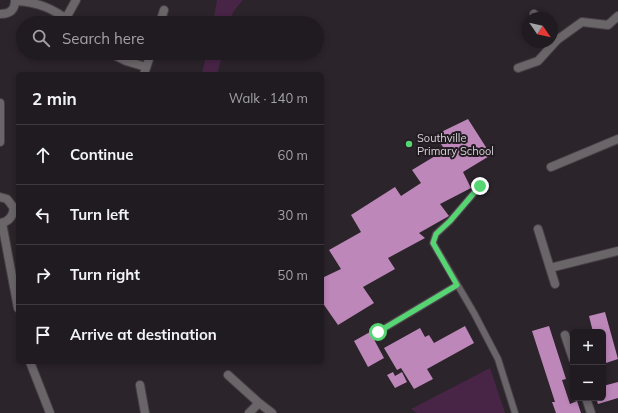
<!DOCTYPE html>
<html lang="en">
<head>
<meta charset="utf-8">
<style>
	:root { --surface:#201b20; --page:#282429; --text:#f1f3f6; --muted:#a2a1a5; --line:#3d393e }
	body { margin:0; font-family:Mulish,sans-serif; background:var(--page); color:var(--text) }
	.controls { position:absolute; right:12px; bottom:12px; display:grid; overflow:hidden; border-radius:6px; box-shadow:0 2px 6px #0003 }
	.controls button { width:36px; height:36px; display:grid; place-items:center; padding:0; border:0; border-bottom:1px solid var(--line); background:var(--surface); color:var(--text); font:20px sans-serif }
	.compass { position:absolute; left:522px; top:12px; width:36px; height:36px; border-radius:50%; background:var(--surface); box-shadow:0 2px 6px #0003; rotate:124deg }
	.stop { position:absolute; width:12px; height:12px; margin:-9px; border:3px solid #55d672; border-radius:50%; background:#fff }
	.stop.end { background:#55d672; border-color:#fff; box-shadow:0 1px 4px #0008 }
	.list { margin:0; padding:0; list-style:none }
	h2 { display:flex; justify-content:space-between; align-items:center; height:52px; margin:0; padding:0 16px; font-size:17px }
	h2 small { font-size:13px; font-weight:400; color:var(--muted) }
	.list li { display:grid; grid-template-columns:26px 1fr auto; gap:12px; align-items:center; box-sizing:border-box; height:60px; padding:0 16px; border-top:1px solid var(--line) }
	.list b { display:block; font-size:15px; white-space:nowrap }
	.list em { font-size:13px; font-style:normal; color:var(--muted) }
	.icon { flex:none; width:22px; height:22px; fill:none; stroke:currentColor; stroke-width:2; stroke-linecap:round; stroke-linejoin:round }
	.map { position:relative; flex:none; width:618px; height:413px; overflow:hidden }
	.search { position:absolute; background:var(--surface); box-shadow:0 2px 6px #0003; left:16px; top:16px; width:308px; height:44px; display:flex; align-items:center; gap:10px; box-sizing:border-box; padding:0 14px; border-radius:22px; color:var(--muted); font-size:15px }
	.panel { position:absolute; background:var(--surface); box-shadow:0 2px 6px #0003; left:16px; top:72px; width:308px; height:292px; border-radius:6px }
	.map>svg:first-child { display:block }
</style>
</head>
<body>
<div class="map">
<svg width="618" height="413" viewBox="0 0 618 413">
	<rect width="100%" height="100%" fill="#2b242b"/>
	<!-- green -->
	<path fill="#482447" d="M217 0H243L233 12 230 23H213Z
		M207 53H223L217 74 202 73Z
		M490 368 505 413H417L411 409Z"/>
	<!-- building -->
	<path fill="#bd87ba" d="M468 119 491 155 463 172 471 188 440 204 449 216 419 233 425 238 388 258 395 269 363 287 374 303 338 325 322 302V278L341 269 329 250 361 232 351 215 395 187 401 196 421 183 412 170 445 150 435 135Z
		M605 312 618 359 603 364V332H593L589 316Z
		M465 326 474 343 427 369 433 379 414 389 401 368 397 370 384 348 420 328 425 337 429 335 434 343Z
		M549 326 566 379 562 380 570 404 577 401 581 413H556L552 402H555L532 331Z
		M370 332 384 358 368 367 354 341Z
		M393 372 395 376 402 372 407 382 395 388 387 375Z
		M618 382V398L598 404 596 398H603V386Z"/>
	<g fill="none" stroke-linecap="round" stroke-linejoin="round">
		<!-- service casing -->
		<g stroke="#474047" stroke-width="8">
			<path id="service" d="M161 20 169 23
				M480 186 450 221 436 234 433 243 474 313 498 359 515 413
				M378 332 457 285"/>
		</g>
		<!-- minor casing -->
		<g stroke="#474047" stroke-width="10">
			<path id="minor" d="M15 1C39 2 54 9 72 23
				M0 14C10 14 15 10 15 0
				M534 14 538 18
				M66 18 76 0
				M160 23 164 10
				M552 35 557 40 582 22 608 25 618 16
				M110 53 126 61 146 67
				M518 68 538 61 557 40
				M144 74 151 53
				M0 103V142
				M551 167 618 139
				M0 197 7 199 14 208C13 216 9 222 0 223
				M2 223 18 308
				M538 229 550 268 618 251
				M550 268 555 284
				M565 335 573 359
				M30 362 50 413
				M228 375 259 403 249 413
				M140 385 145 413
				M586 398 591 413
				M259 403 272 413"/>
		</g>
		<!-- service -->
		<use href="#service" stroke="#696568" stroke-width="6"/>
		<!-- minor -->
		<use href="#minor" stroke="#696568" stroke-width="8"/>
	</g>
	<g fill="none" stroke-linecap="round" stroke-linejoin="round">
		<!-- route -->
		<path stroke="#55d672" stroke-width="5" d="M378 332 457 285 433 243 436 234 450 221 480 186"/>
	</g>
	<!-- markers -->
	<circle fill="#55d672" stroke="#221b21" stroke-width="1.5" cx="409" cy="144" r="4"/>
	<g text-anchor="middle" stroke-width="4" stroke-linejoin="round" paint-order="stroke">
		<!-- poi labels -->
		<g font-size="11" fill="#d7d3d7" stroke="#221b21" text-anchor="start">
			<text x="417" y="142">Southville<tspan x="417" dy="13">Primary School</tspan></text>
		</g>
	</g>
</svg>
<div class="controls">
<button>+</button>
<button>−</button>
</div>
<svg class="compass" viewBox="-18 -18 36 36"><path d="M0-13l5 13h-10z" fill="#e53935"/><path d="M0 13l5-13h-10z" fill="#a2a1a5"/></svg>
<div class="stop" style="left:378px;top:332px"></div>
<div class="stop end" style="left:480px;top:186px"></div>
<div class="search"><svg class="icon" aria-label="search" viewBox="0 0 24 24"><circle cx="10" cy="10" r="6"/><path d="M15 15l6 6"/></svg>Search here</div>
<section class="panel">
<h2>2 min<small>Walk · 140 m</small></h2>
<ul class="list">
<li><svg class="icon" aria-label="ahead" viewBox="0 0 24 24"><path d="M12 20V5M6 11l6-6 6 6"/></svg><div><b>Continue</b></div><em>60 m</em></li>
<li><svg class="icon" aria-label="left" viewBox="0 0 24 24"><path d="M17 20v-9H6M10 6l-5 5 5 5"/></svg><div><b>Turn left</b></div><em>30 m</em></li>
<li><svg class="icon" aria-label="right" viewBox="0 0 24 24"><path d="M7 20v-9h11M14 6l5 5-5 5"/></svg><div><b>Turn right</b></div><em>50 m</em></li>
<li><svg class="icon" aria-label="arrive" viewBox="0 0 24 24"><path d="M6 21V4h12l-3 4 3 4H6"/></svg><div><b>Arrive at destination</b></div></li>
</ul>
</section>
</div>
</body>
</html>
